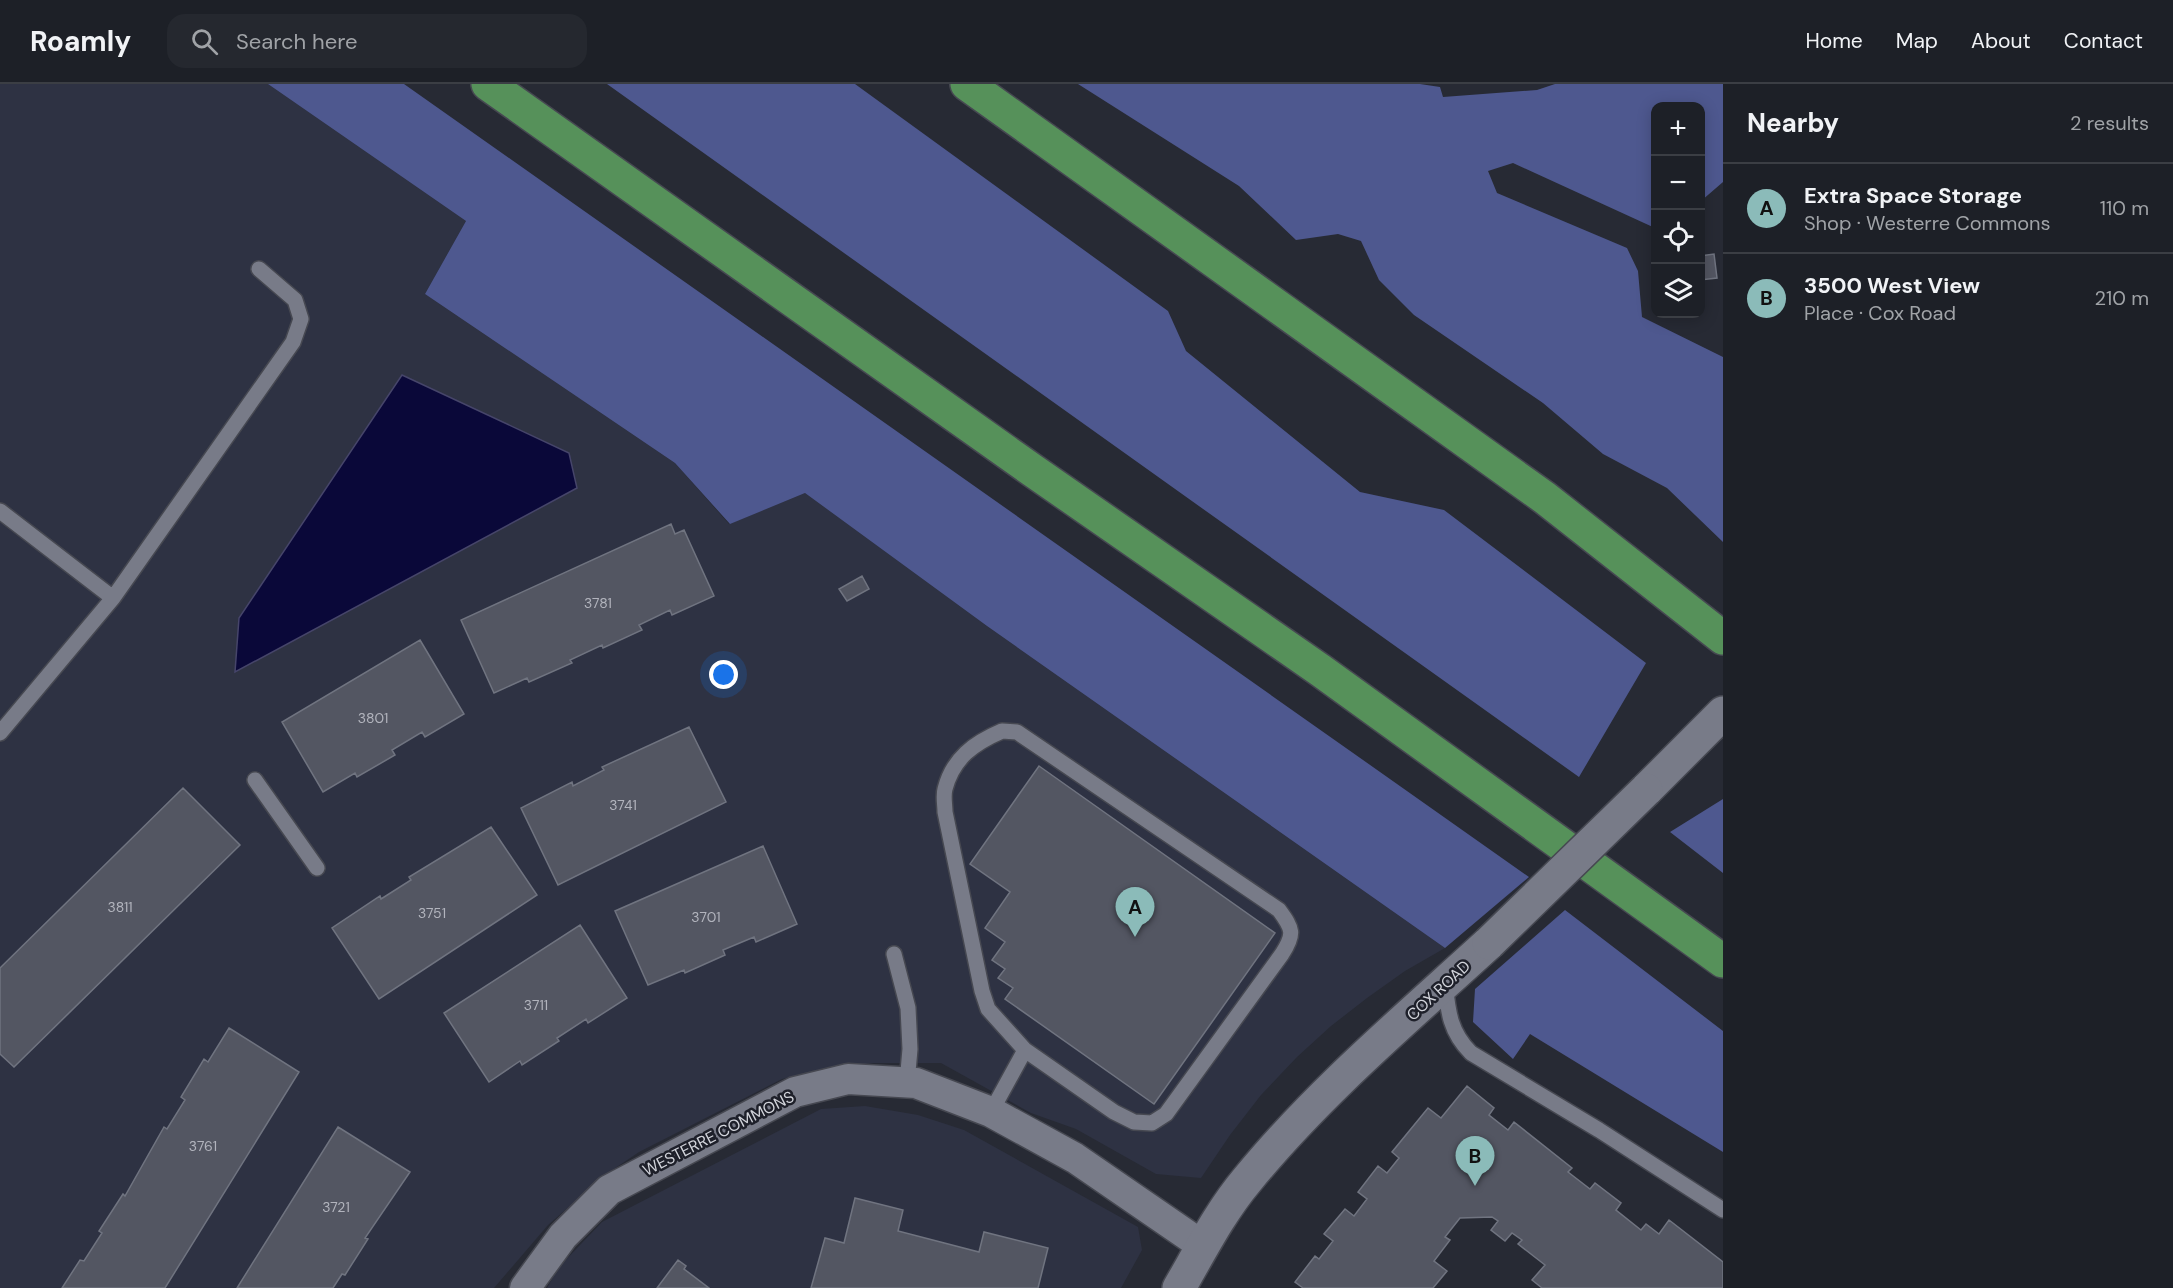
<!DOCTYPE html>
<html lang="en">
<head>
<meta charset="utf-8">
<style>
	:root { --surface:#1d2027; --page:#25282f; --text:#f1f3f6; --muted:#a0a3a7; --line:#3b3e44; --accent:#8bbbb9 }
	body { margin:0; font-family:"DM Sans",sans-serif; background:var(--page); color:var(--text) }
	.controls { position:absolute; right:18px; top:18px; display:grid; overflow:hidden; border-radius:12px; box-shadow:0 3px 15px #0003 }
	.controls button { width:54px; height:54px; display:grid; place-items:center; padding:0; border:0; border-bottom:2px solid var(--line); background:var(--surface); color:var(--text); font:30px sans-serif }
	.you { position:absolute; left:724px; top:591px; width:21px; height:21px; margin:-15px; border:4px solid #fff; border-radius:50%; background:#1a73e8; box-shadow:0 0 0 9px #1a73e833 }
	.badge { display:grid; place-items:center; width:39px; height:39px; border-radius:50%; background:var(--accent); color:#111; font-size:20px; font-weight:700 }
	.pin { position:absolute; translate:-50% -50px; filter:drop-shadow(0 2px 3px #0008) }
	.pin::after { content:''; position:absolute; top:32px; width:21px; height:18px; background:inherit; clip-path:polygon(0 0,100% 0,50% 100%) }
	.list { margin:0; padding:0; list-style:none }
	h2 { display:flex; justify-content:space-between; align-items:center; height:78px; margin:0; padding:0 24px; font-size:26px }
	h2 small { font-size:20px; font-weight:400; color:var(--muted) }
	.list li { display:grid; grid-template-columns:39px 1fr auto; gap:18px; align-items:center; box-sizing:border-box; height:90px; padding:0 24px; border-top:2px solid var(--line) }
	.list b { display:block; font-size:22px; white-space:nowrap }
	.list p { margin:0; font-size:20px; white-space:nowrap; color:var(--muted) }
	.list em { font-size:20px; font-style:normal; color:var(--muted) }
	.icon { flex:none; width:33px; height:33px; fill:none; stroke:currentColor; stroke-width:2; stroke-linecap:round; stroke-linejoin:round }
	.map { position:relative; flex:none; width:1723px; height:1204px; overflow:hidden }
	header { display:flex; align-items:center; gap:36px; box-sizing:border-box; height:84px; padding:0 30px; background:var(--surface); border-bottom:2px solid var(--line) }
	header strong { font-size:28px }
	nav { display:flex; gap:33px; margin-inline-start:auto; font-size:21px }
	.search { width:420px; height:54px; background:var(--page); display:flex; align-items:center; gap:15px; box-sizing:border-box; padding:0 21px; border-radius:18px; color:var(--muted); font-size:22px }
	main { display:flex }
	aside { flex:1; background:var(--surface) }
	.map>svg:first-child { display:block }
</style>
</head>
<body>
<header>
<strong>Roamly</strong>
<div class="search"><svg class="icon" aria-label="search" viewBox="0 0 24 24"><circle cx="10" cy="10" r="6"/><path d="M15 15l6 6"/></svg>Search here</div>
<nav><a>Home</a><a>Map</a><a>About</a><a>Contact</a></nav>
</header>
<main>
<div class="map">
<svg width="1723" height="1204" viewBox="0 0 1723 1204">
	<rect width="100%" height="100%" fill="#272a34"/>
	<!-- built -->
	<path fill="#2e3243" d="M0 0H268L466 137 425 210 675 379 729 440 805 409 987 542 1445 864 1405 887 1367 914 1331 942 1297 973 1261 1011 1230 1051 1201 1094 1156 1090 1076 1045 1031 1029 941 979H874L828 984 782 995 639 1068 608 1089 548 1141 494 1204H0Z
		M865 1022 918 1031 964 1046 1138 1143 1142 1166 1121 1204H547L558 1184 602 1138 821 1025Z"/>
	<!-- forest -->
	<path fill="#4e588f" d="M268 0H404L1529 793 1445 864 987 542 805 409 730 440 675 379 425 210 466 137Z
		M607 0H855L1168 227 1186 267 1360 408 1444 426 1646 579 1579 693Z
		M1078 0H1420L1440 3 1443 13 1537 6 1555 0H1723V98L1701 117 1700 22H1656L1655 144 1513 79 1488 87 1497 109 1627 164 1638 187 1642 233 1723 273V458L1667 404 1603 370 1543 319 1414 231 1379 196 1361 157 1338 150 1296 156 1239 102Z
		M1723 715V789L1670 748Z
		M1565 826 1723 947V1068L1530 950 1513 975 1473 938 1475 905Z"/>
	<!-- water -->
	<path fill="#0a0839" stroke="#46456a" stroke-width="1.5" d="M402 291 569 369 577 404 235 588 239 534Z"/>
	<!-- building -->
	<path fill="#535662" stroke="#707480" stroke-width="1.5" d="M1714 170 1717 194 1700 196V172Z
		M671 440 675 450 684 446 714 512 672 531 670 526 639 541 642 546 603 564 602 561 570 576 572 579 529 598 527 594 494 609 461 536Z
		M862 492 869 505 847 517 839 505Z
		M420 556 464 630 425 653 422 648 392 666 395 671 357 693 355 689 323 708 282 638Z
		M689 643 726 718 558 801 521 724 572 698 573 702 604 686 602 683Z
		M1039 682 1275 849 1154 1020 1005 915 1013 904 998 894 1005 885 992 876 1005 858 985 844 1010 808 970 780Z
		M183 704 240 761 14 983 0 970V884Z
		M491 743 537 811 379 915 332 844 380 812 381 815 411 796 409 793Z
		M763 762 797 840 756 858 754 853 723 866 725 871 685 889 684 886 648 901 615 827Z
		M580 841 627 914 588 939 586 935 557 954 559 957 522 981 520 977 489 998 444 929Z
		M229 944 299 988 165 1204H62L80 1176 84 1177 102 1149 99 1147 123 1110 125 1112 164 1043 167 1045 185 1016 181 1013 204 975 208 978Z
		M1467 1002 1494 1024 1489 1031 1508 1046 1514 1038 1572 1084 1568 1088 1590 1105 1595 1099 1621 1119 1616 1126 1641 1146 1646 1140 1659 1150 1669 1136 1723 1178V1204H1542L1532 1196 1545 1181 1518 1160 1522 1156 1512 1149 1505 1157 1491 1146 1498 1137 1492 1133 1460 1134 1445 1153 1450 1156 1434 1177 1447 1187 1433 1204H1303L1295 1198 1315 1172 1319 1175 1333 1157 1324 1150 1345 1125 1354 1132 1367 1115 1358 1108 1378 1082 1387 1089 1399 1074 1392 1068 1428 1024 1441 1034Z
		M338 1043 410 1088 365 1154 368 1155 345 1191 342 1190 333 1204H237Z
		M855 1114 903 1126 898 1147 979 1168 984 1148 1048 1164 1038 1204H811L825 1154 844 1159Z
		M678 1176 686 1182 684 1185 709 1204H657Z"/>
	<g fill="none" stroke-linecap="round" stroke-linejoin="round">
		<!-- service casing -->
		<g stroke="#464851" stroke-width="18">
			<path id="service" d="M0 427 113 514
				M1002 647 1017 648 1279 826C1293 845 1295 850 1282 870L1166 1030 1152 1039 1134 1038 1114 1028 1025 966 988 925 982 907 945 728C945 721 943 712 945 705 953 674 974 659 1002 647Z
				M0 649 113 514 293 258 301 235 295 216 259 185
				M255 696 317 784
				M894 870 908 924 910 965 907 999
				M1445 899C1448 928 1450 948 1471 969L1599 1046 1723 1126
				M991 1028 1025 966"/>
		</g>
		<!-- minor casing -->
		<g stroke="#464851" stroke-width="33">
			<path id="minor" d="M525 1204 563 1152 609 1106 795 1008 848 995 916 999 991 1028 1075 1074 1203 1162"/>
		</g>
		<!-- secondary casing -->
		<g stroke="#464851" stroke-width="36">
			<path id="secondary" d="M1646 706 1723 629
				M1179 1204C1200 1168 1220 1128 1247 1096 1317 1010 1407 934 1489 859"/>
		</g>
		<!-- motorway casing -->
		<g stroke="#464851" stroke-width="36">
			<path id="motorway" d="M488 0 1032 386 1320 586 1723 877
				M967 0 1545 414 1723 554"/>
		</g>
		<!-- service -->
		<use href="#service" stroke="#787b88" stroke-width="15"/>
		<!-- minor -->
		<use href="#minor" stroke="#787b88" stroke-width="30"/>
		<!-- secondary -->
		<use href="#secondary" stroke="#787b88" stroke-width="33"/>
		<!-- motorway -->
		<use href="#motorway" stroke="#56915a" stroke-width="33"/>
		<!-- secondary-bridge casing -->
		<g stroke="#464851" stroke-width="36" stroke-linecap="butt">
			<path id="secondary-bridge" d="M1489 859 1646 706"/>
		</g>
		<!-- secondary-bridge -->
		<use href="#secondary-bridge" stroke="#787b88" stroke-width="33"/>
	</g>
	<g text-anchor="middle" stroke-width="5" stroke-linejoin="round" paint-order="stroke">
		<!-- number labels -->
		<g font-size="14" fill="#b2b4bd">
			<text x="598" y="524">3781</text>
			<text x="373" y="639">3801</text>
			<text x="623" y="726">3741</text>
			<text x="120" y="828">3811</text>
			<text x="432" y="834">3751</text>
			<text x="706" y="838">3701</text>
			<text x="536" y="926">3711</text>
			<text x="203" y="1067">3761</text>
			<text x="336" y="1128">3721</text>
		</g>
		<!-- street labels -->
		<g font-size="16" fill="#d2d4db" stroke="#1e202a">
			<text transform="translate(1438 906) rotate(-43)" y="6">COX ROAD</text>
			<text transform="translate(718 1049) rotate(-27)" y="6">WESTERRE COMMONS</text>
		</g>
	</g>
</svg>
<div class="controls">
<button>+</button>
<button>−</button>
<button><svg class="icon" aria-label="locate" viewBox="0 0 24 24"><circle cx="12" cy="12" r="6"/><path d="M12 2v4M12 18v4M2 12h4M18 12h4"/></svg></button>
<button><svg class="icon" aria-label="layers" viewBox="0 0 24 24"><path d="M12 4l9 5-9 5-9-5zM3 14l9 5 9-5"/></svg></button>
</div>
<div class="you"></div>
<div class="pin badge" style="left:1135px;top:853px">A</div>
<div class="pin badge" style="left:1475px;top:1102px">B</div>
</div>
<aside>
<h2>Nearby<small>2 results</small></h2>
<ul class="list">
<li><span class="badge">A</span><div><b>Extra Space Storage</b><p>Shop · Westerre Commons</p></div><em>110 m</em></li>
<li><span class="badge">B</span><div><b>3500 West View</b><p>Place · Cox Road</p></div><em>210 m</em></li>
</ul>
</aside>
</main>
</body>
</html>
